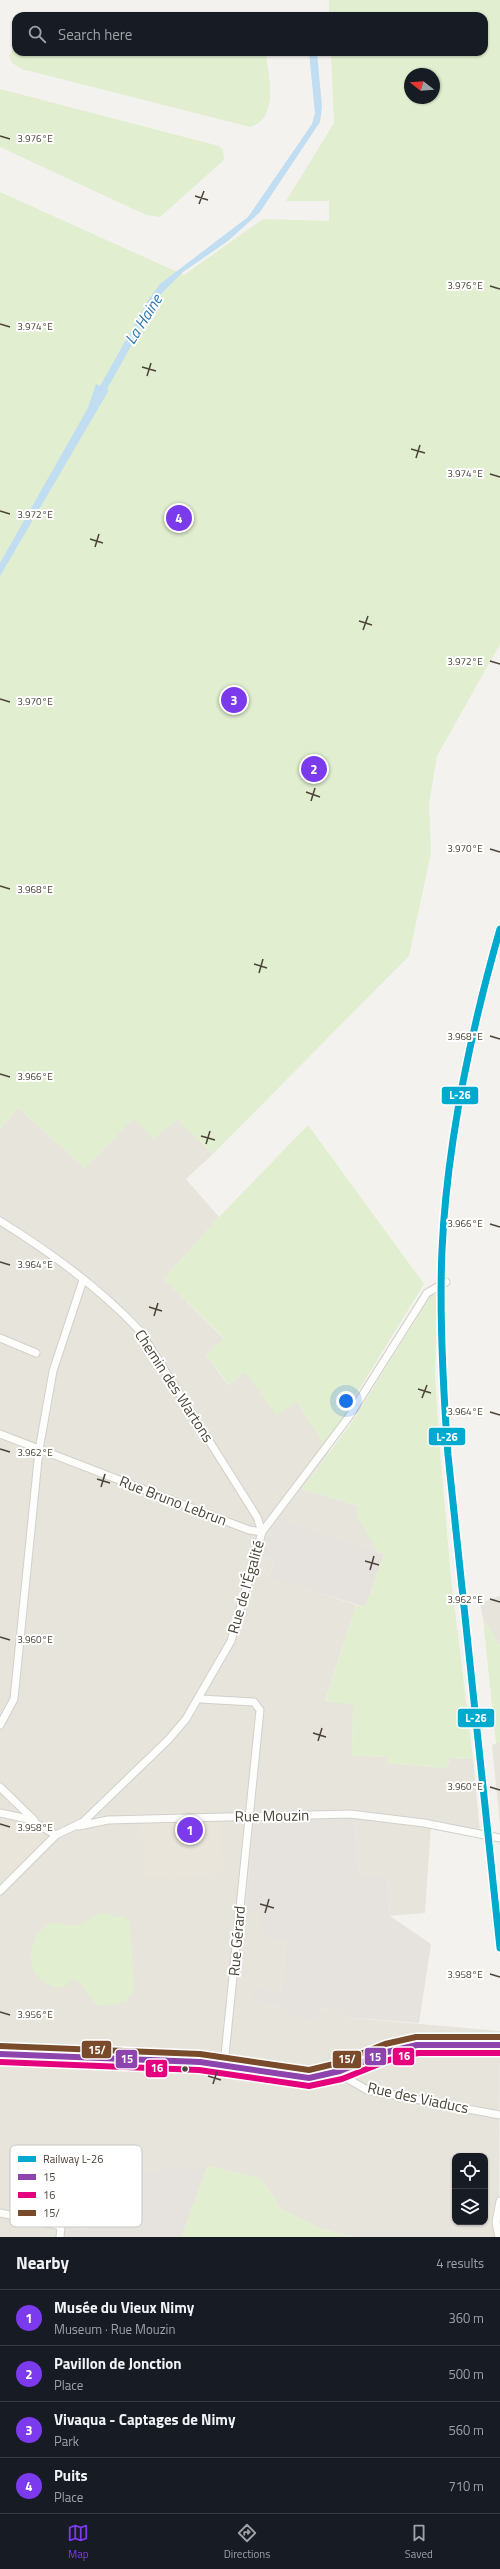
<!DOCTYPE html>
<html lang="en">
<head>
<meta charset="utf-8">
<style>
	:root { --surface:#171b24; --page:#242831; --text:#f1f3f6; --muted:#9ea1a6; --line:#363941; --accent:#7c3aed }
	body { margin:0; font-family:"Titillium Web",sans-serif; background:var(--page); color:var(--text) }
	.controls { position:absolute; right:12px; bottom:12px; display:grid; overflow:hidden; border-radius:8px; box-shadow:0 1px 3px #0004 }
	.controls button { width:36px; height:36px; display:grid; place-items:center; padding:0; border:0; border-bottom:1px solid var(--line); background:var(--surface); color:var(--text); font:20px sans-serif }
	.compass { position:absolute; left:404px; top:68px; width:36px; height:36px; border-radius:50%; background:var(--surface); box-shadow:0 1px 3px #0004; rotate:287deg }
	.you { position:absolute; left:346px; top:1401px; width:14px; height:14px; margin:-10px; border:3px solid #fff; border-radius:50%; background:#1a73e8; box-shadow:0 0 0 6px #1a73e833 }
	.badge { display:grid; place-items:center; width:26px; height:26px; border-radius:50%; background:var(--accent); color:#fff; font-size:13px; font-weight:700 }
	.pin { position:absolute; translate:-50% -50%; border:2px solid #fff; box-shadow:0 1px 4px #0006 }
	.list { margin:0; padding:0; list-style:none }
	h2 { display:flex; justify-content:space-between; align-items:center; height:52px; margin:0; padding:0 16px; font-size:17px }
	h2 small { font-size:13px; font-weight:400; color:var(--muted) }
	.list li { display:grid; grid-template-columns:26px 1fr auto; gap:12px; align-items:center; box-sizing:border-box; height:56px; padding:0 16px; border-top:1px solid var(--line) }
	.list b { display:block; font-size:15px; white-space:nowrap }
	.list p { margin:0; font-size:13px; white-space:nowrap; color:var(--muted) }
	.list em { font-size:13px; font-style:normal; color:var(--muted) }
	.icon { flex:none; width:22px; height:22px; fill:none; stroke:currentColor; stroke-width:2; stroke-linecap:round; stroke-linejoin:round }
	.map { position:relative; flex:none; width:500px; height:2237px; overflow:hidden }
	.search { position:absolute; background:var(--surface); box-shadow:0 1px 3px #0004; left:12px; right:12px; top:12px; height:44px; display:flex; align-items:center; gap:10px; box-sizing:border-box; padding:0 14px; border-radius:12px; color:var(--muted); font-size:15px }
	.sheet { height:276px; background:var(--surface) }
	nav { display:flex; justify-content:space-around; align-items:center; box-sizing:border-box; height:56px; border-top:1px solid var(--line); background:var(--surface); font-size:11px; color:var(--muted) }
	nav a { display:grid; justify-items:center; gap:2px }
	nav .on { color:var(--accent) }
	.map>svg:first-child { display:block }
</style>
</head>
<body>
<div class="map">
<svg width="500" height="2237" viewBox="0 0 500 2237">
	<rect width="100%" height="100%" fill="#f4f2ee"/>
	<!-- residential -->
	<path fill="#e7e4dc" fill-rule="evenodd" d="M18 1108 85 1168 133 1118 177 1119 213 1154 186 1179 219 1217 164 1279 224 1339 206 1355 228 1385 245 1372 297 1402 329 1452 302 1489 358 1506 357 1517 378 1549V1552L286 1521 288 1516 261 1556 274 1560 269 1576 356 1605 325 1701 353 1704 352 1755 386 1757V1763L447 1768 450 1758 473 1759 480 1833 431 1825 425 1913 390 1916 388 1876H359L354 1819 254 1821 245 1912 259 1914 286 1939 281 1993 254 1986 250 1999 287 2010 286 2013 319 2008 343 2013 342 2017 500 2031 499 2237H352L322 2229 281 2209 260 2178 207 2166 181 2237H158L150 2214 104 2213 98 2223 86 2229 61 2226 60 2237H0V1129ZM455 2156H485V2222H455Z
		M500 1596V1646L483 1619 480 1603Z
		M500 1742V1826L492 1745Z"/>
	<!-- industrial -->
	<path fill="#e6e2de" d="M283 1514 288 1516 287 1521 384 1554 365 1607 269 1577 274 1560 261 1556 265 1543Z
		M354 1819 359 1876H388L390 1916 431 1944 419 2023 342 2017V2013L320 2008 316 2022 286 2013 287 2010 250 1999 254 1986 281 1993 286 1940 266 1937 259 1914 245 1912 254 1821Z
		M103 2213 150 2214 158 2237H60L61 2226 86 2229 98 2223Z"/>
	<!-- education -->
	<path fill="#eae5da" d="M0 1813 17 1816 56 1835 14 1876 0 1864Z
		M221 1817 223 1873 168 1878 167 1875 145 1877 141 1819Z"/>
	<!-- green -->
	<path fill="#e1eecf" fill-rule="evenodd" d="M329 0H500V644L437 756 429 804 431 853 409 956 213 1154 177 1119 154 1139 133 1118 85 1168 18 1108 0 1129V192L184 275 263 219 329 221V201H286L334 123 331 52H484V16H329ZM410 74H434V98H410Z
		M16 43V52H266C268 76 280 118 250 127L22 69 12 63 9 56Z
		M0 89 219 146 223 150 224 160 160 217 146 215 0 147Z
		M308 1125 424 1284 349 1406 352 1412 326 1448 297 1402 276 1415 245 1372 229 1385 206 1355 224 1338 164 1279 219 1217Z
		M432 1294 437 1295 435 1377 440 1452 451 1578 473 1759 450 1758 447 1768 386 1763V1757L352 1755 353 1704 325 1702 356 1605 365 1607 384 1554 378 1552 357 1517 358 1506 302 1489 350 1425Z
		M483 1619 500 1646V1742L496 1744Z
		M108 1913 114 1917 123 1916 130 1922 134 1991 126 2002 100 2006 94 2003 81 1984 74 1979 65 1986 56 1988C50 1985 42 1982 38 1977 24 1963 33 1931 49 1924 57 1920 68 1927 77 1925 89 1923 91 1914 108 1913Z
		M207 2166 260 2178 281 2209 322 2229 352 2237H181Z"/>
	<!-- parking -->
	<path fill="#e6e3df" d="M207 2166 181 2237H158L150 2214 101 2212 102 2193H131L133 2173Z"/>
	<!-- water -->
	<path fill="#c0ddf1" d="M309 52H317L322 107 320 122 260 212 228 241 183 272 159 296 107 389 109 390 0 576V563L88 408 96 384 100 386 149 299 160 284 248 217 312 124 315 113Z"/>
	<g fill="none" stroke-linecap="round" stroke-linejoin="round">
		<!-- street casing -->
		<g stroke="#d2d0cb" stroke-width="9">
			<path id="street" d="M0 1221C50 1252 100 1288 140 1331L257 1517 262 1532
				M0 1338 36 1353
				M0 1434 249 1530 262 1532
				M200 1699 254 1702 260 1710 224 2065
				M0 1725 14 1699 39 1450 53 1371 83 1280
				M0 1787 34 1820
				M0 1813 28 1819 56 1835
				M79 1826 108 1820 350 1814 424 1823 500 1838
				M0 1891 56 1835 83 1822 168 1740 186 1719 231 1641 262 1532 348 1418 427 1293 446 1282
				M340 2071 348 2079 367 2090 500 2115
				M0 2213 61 2226 60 2237
				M499 2237 496 2222 500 2201"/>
		</g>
		<!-- primary casing -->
		<g stroke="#d6cebb" stroke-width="13">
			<path id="primary" d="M0 2054 200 2062 309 2078 340 2071 387 2052 417 2045H500"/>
		</g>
		<!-- street -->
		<use href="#street" stroke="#fdfdfc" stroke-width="7"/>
		<!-- primary -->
		<use href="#primary" stroke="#f2efe6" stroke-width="11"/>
		<!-- bus-1 casing -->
		<g stroke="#fff" stroke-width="9">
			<path id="bus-1" d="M0 2054 200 2062 309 2078 340 2071 387 2052 417 2045H500"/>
		</g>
		<!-- bus-2 casing -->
		<g stroke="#fff" stroke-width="9">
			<path id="bus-2" d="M0 2062 199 2070 309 2086 342 2079 389 2060 418 2053H500"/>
		</g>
		<!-- bus-3 casing -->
		<g stroke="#fff" stroke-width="9">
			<path id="bus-3" d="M0 2046 200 2054 309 2070 338 2063 385 2044 416 2037H500"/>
		</g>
		<!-- bus-1 -->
		<use href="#bus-1" stroke="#8e44ad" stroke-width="6"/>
		<!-- bus-2 -->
		<use href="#bus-2" stroke="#e5007d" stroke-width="6"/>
		<!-- bus-3 -->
		<use href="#bus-3" stroke="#7a4b2a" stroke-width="6"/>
		<!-- rail-1 casing -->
		<g stroke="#fff" stroke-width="10">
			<path id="rail-1" d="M500 929C470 1034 447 1141 442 1250 439 1318 443 1387 448 1455L500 1948"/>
		</g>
		<!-- rail-1 -->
		<use href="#rail-1" stroke="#00a9ce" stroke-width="7"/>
	</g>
	<!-- ticks -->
	<path fill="none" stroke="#4b4439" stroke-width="1.5" d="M0 136 10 139M195 196 208 200M199 204 204 191M490 286 500 289M0 324 10 327M142 367 156 371M147 376 151 363M411 449 425 453M416 458 420 445M490 474 500 477M0 511 10 514M90 539 103 543M95 547 99 534M359 621 372 625M363 630 368 616M490 661 500 664M0 699 10 702M306 792 320 797M311 801 315 788M490 849 500 852M0 886 10 889M254 964 267 968M259 973 263 959M490 1036 500 1039M0 1074 10 1077M201 1136 215 1140M206 1144 210 1131M490 1224 500 1227M0 1262 10 1265M149 1307 162 1311M154 1316 158 1303M418 1389 431 1393M422 1398 427 1385M490 1412 500 1415M0 1449 10 1452M97 1479 110 1483M101 1487 105 1474M365 1561 379 1565M370 1570 374 1556M490 1599 500 1602M0 1637 10 1640M313 1733 326 1737M318 1741 322 1728M490 1787 500 1790M0 1824 10 1827M260 1904 274 1908M265 1913 269 1899M490 1974 500 1977M0 2012 10 2015M208 2076 221 2080M213 2084 217 2071"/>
	<!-- markers -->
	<circle fill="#4b4439" stroke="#fff" stroke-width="1.5" cx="185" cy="2069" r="3.5"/>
	<g text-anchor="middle" stroke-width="4" stroke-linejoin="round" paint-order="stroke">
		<!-- street labels -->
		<g font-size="15" fill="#4b4439" stroke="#fff">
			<text transform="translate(174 1386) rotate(57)" y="5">Chemin des Wartons</text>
			<text transform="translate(173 1501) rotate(21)" y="5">Rue Bruno Lebrun</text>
			<text transform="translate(246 1587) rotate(-74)" y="5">Rue de l'Égalité</text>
			<text transform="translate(272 1816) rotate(-1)" y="5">Rue Mouzin</text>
			<text transform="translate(237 1941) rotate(-85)" y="5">Rue Gérard</text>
			<text transform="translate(418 2098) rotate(12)" y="5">Rue des Viaducs</text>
		</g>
		<!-- water labels -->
		<g font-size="16" font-style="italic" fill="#2e7ab2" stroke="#fff">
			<text transform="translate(143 319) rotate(-58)" y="6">La Haine</text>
		</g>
	</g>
	<!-- legend -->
	<rect x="10" y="2145" width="132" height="82" rx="6" fill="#fff" stroke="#c9c7c4" stroke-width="1"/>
	<rect x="18" y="2156" width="18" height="6" fill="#00a9ce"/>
	<rect x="18" y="2174" width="18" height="6" fill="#8e44ad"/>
	<rect x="18" y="2192" width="18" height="6" fill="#e5007d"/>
	<rect x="18" y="2210" width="18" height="6" fill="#7a4b2a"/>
	<g font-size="11" fill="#4b4439">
		<text x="43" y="2163">Railway L-26</text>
		<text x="43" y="2181">15</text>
		<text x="43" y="2199">16</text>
		<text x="43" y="2217">15/</text>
	</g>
	<g font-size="10" text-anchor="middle" fill="#4b4439" stroke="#fff" stroke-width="4" stroke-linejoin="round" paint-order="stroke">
		<text x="35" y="142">3.976°E</text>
		<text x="465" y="289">3.976°E</text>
		<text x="35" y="330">3.974°E</text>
		<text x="465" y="477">3.974°E</text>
		<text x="35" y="518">3.972°E</text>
		<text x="465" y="665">3.972°E</text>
		<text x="35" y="705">3.970°E</text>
		<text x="465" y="852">3.970°E</text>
		<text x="35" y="893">3.968°E</text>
		<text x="465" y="1040">3.968°E</text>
		<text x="35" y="1080">3.966°E</text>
		<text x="465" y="1227">3.966°E</text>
		<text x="35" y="1268">3.964°E</text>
		<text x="465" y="1415">3.964°E</text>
		<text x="35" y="1456">3.962°E</text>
		<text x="465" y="1603">3.962°E</text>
		<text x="35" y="1643">3.960°E</text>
		<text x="465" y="1790">3.960°E</text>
		<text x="35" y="1831">3.958°E</text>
		<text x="465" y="1978">3.958°E</text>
		<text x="35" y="2018">3.956°E</text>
	</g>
	<g stroke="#fff" stroke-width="1.5">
		<rect x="441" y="1086" width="38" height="19" rx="4" fill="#00a9ce"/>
		<rect x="428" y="1427" width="38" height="19" rx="4" fill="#00a9ce"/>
		<rect x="457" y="1708" width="38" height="20" rx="4" fill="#00a9ce"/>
		<rect x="81" y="2040" width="31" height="19" rx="4" fill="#7a4b2a"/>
		<rect x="392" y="2047" width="23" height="19" rx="4" fill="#e5007d"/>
		<rect x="364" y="2047" width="23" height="19" rx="4" fill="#8e44ad"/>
		<rect x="115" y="2049" width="23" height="20" rx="4" fill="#8e44ad"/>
		<rect x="332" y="2050" width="30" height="19" rx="4" fill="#7a4b2a"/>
		<rect x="145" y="2059" width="23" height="19" rx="4" fill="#e5007d"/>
	</g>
	<g font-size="11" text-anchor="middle" font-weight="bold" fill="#fff">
		<text x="460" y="1099">L-26</text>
		<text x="447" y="1441">L-26</text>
		<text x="476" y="1722">L-26</text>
		<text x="97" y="2054">15/</text>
		<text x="404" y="2060">16</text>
		<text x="375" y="2061">15</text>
		<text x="127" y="2063">15</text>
		<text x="347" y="2063">15/</text>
		<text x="157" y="2072">16</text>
	</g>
</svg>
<div class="controls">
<button><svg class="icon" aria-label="locate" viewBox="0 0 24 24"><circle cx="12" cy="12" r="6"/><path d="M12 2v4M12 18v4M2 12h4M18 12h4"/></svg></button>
<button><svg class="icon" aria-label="layers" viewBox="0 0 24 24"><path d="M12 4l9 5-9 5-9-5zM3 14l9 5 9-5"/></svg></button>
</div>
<svg class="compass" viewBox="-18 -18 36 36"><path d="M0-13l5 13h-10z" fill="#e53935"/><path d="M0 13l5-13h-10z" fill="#9ea1a6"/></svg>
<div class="you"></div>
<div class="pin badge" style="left:190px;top:1830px">1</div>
<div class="pin badge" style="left:314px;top:769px">2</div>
<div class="pin badge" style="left:234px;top:700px">3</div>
<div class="pin badge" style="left:179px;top:518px">4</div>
<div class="search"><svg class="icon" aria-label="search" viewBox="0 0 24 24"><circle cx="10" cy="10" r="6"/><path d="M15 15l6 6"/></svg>Search here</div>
</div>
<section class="sheet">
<h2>Nearby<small>4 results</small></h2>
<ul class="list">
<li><span class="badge">1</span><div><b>Musée du Vieux Nimy</b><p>Museum · Rue Mouzin</p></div><em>360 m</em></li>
<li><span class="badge">2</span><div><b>Pavillon de Jonction</b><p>Place</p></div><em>500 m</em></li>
<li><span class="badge">3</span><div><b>Vivaqua - Captages de Nimy</b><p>Park</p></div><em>560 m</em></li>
<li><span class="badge">4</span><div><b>Puits</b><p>Place</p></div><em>710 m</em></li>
</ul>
</section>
<nav>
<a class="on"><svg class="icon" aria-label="map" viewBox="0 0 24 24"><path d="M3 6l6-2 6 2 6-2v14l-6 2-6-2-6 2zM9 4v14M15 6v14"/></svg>Map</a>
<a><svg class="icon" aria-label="directions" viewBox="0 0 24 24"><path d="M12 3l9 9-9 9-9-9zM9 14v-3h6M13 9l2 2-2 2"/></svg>Directions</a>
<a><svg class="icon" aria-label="saved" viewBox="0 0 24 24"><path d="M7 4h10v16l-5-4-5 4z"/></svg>Saved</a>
</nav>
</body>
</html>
